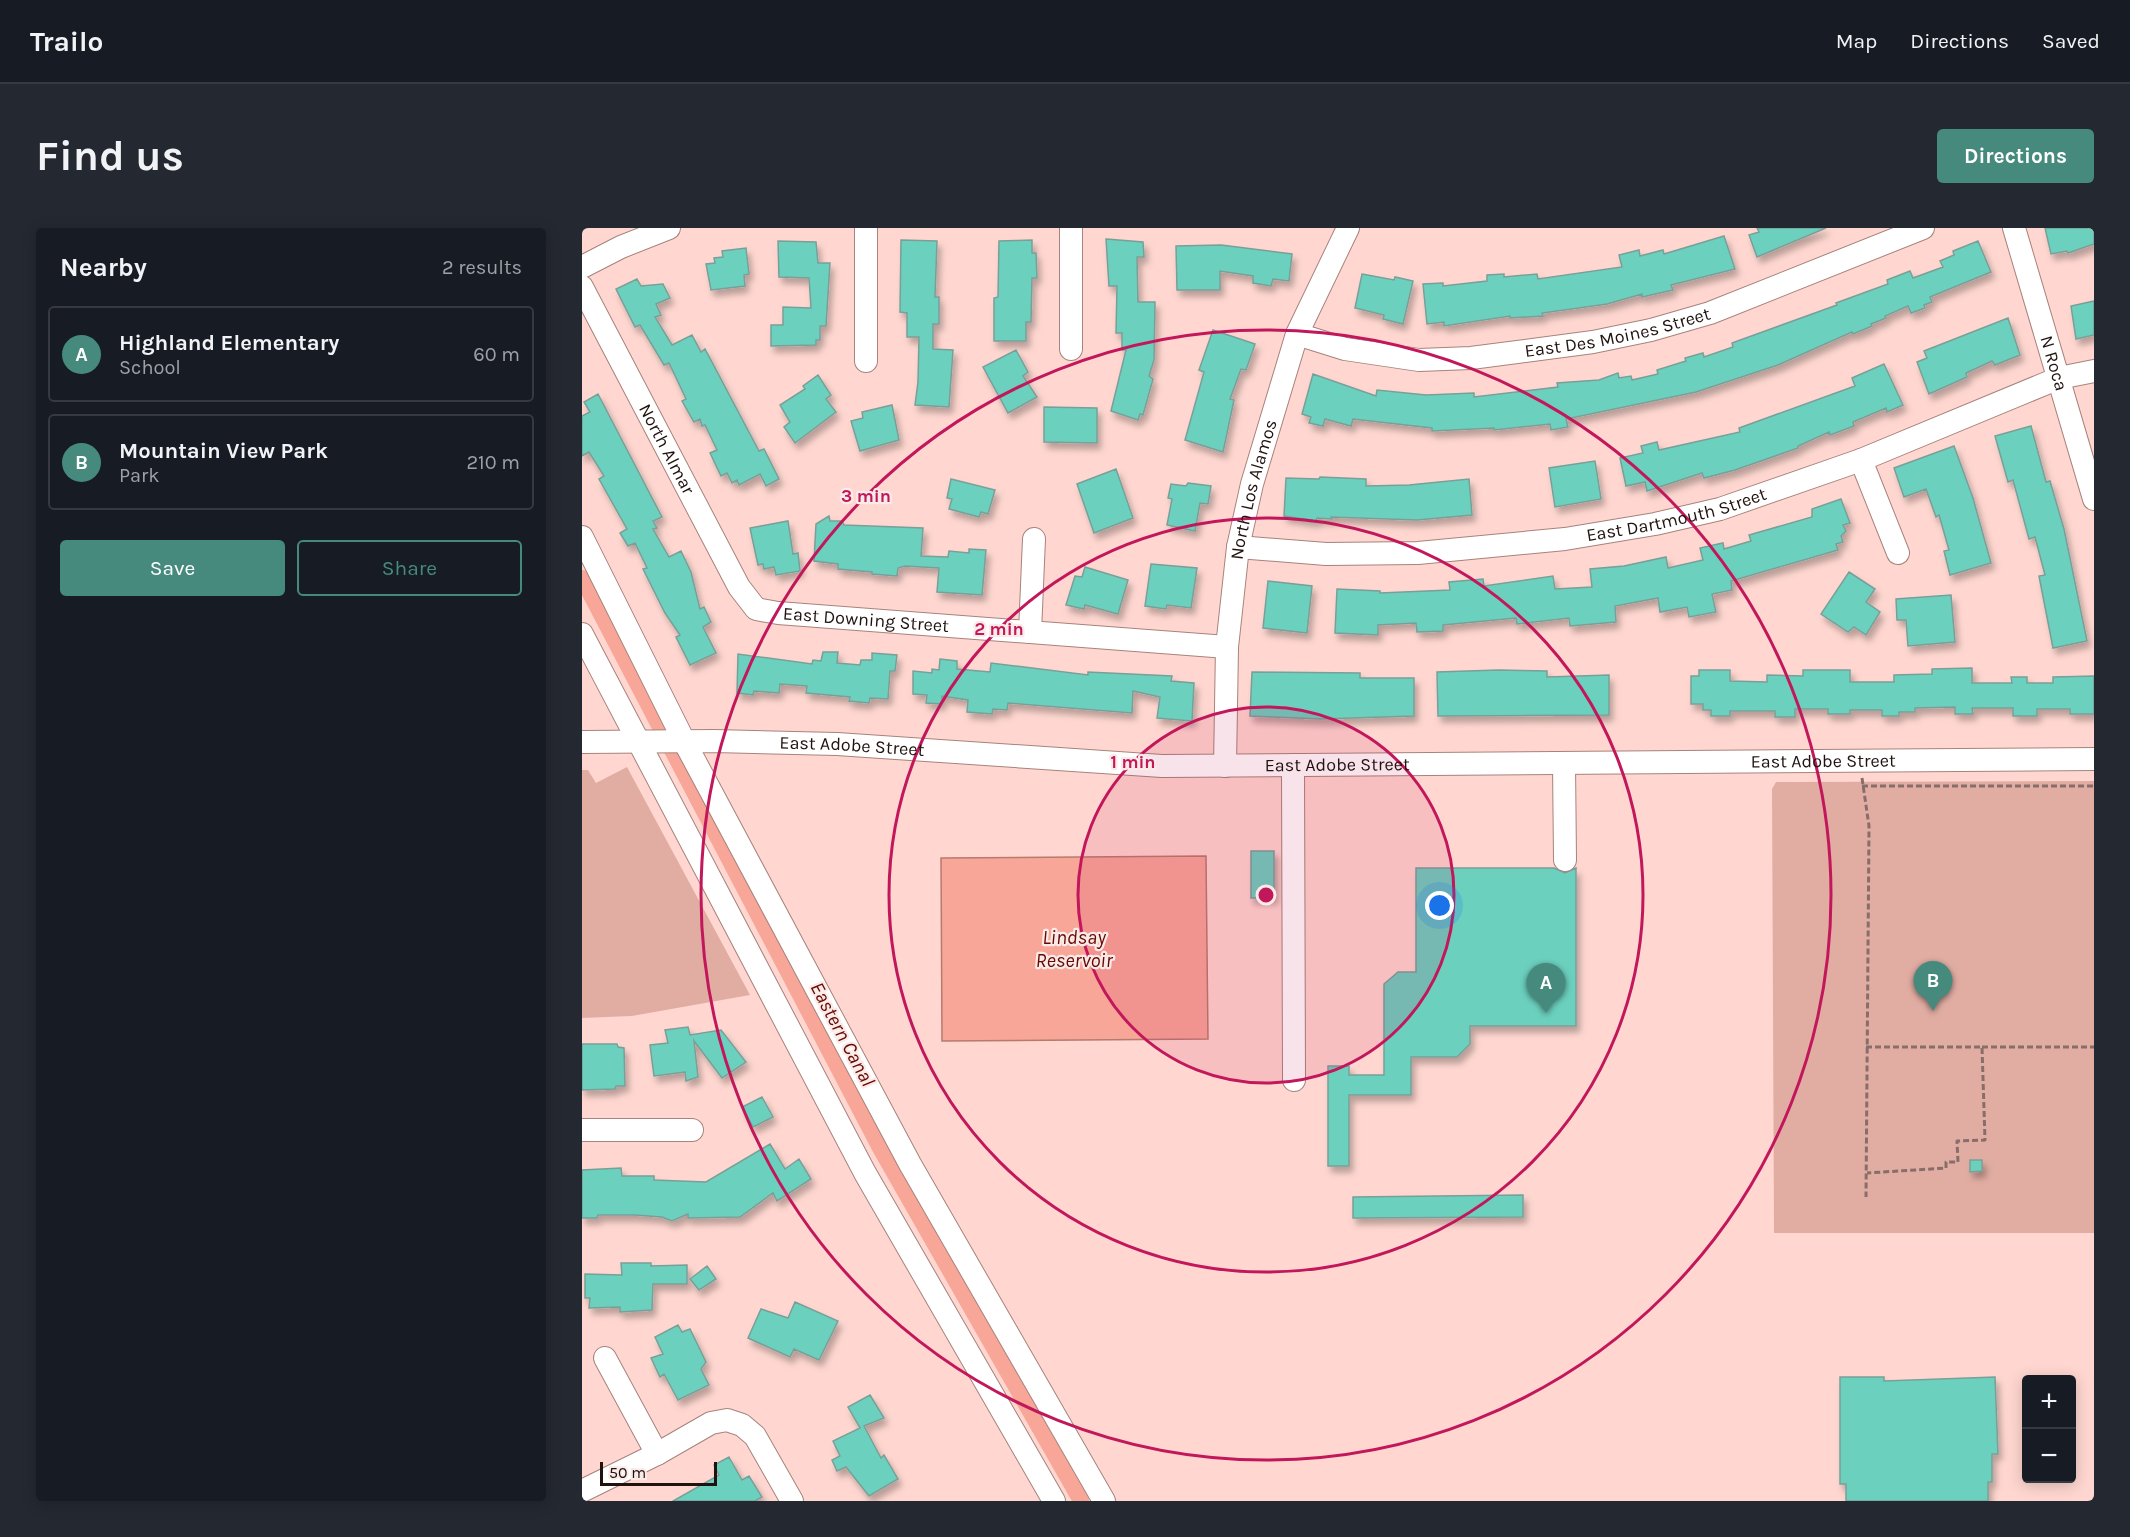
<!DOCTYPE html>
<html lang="en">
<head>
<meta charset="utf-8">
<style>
	:root { --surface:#171b24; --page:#242831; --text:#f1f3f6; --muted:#9ea1a6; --line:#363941; --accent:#468a7e }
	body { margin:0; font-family:Karla,sans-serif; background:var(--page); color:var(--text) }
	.controls { position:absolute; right:18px; bottom:18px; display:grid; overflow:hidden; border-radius:6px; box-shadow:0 3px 15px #0003 }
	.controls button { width:54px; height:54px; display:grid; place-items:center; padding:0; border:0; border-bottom:2px solid var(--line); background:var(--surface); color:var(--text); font:30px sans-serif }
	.scale { position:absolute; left:18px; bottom:15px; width:117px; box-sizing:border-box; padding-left:6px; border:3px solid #1f120f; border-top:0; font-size:16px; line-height:21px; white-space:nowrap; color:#1f120f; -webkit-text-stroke:4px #fbebe8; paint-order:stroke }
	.you { position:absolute; left:858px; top:678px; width:21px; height:21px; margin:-15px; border:4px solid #fff; border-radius:50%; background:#1a73e8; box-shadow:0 0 0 9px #1a73e833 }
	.badge { display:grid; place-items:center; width:39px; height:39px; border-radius:50%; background:var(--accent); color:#fff; font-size:20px; font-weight:700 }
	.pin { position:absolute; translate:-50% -50px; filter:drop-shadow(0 2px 3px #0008) }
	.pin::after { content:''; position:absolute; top:32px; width:21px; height:18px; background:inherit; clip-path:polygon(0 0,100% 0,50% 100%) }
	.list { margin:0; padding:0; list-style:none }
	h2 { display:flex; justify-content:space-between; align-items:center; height:78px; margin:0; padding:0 24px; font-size:26px }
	h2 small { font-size:20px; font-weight:400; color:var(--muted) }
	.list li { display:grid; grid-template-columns:39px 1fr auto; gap:18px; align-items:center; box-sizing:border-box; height:96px; margin:0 12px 12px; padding:0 12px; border:2px solid var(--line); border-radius:6px }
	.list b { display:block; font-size:22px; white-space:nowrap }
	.list p { margin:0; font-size:20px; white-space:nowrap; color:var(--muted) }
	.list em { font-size:20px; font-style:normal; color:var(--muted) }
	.actions { display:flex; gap:12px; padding:18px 24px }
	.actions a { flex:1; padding:14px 0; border:2px solid var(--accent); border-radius:6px; text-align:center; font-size:21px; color:var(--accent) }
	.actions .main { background:var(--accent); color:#fff }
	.map { position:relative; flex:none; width:1512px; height:1273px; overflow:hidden; border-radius:6px }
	header { display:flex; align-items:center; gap:36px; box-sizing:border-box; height:84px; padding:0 30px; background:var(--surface); border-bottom:2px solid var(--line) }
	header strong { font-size:28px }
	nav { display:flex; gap:33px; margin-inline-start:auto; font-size:21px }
	.intro { display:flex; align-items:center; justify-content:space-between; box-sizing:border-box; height:144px; padding:0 36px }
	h1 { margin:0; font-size:42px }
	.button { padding:15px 27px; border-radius:6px; background:var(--accent); color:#fff; font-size:21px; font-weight:700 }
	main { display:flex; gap:36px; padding:0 36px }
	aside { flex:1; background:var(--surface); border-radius:6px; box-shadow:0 3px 15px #0003 }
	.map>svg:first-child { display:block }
</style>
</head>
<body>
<header>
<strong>Trailo</strong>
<nav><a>Map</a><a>Directions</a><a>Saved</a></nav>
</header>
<div class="intro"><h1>Find us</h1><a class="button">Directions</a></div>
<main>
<aside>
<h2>Nearby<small>2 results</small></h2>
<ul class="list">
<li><span class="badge">A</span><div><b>Highland Elementary</b><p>School</p></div><em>60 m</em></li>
<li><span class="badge">B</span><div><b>Mountain View Park</b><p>Park</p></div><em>210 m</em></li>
</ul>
<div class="actions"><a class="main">Save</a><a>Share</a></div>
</aside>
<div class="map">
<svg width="1512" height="1273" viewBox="0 0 1512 1273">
	<defs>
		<filter id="shadow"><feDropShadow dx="3.5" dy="6" stdDeviation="3" flood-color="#0004"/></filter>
	</defs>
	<rect width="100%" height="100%" fill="#ffd7d0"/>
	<!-- green -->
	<path fill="#e1ada3" d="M45 539 168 767 50 788 0 790V542H6L14 555Z
		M1512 553V1005H1192L1190 561 1194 554Z"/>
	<!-- water -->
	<path fill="#f7a698" stroke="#b67a6f" stroke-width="1.5" d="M624 628 626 811 360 813 359 630Z"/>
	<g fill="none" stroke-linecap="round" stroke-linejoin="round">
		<!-- canal -->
		<path stroke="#f7a698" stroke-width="16" d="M0 350 298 920 499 1273"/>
	</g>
	<!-- building -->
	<path fill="#6cd0bf" stroke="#78a098" stroke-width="1.5" filter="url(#shadow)" d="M1175 0H1244L1175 29 1167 7 1177 4Z
		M1463 0H1512V16L1486 25 1485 23 1469 26Z
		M1142 8 1153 41 1089 57 1091 62 1060 69V66L1025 76 960 85 961 88 928 90V88L862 98V94L845 96 841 56 861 55V58L905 53V47L922 46V49L955 46 956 51 1040 39 1037 27 1057 22 1058 28 1081 22 1082 26Z
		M524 11 561 14 562 29H555L556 74H573L572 132 567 148 571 151 561 187 558 186 556 192 529 183 544 122H540V105H534L535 58H527Z
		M319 12 355 13 353 69H357V96H351V121L371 122 367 179 333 177 336 154 337 109H325V85L318 84Z
		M450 12V25H454L455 50H450L449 94H444V113H412V70L416 69 417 13Z
		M196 13 234 14 236 35H248L244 98H238V112H234V117L189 118V97H201V79L229 80 227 50 197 49Z
		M1396 13 1409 44 1348 69 1350 74 1342 77 1343 80 1329 85 1326 78 1303 88 1304 90 1289 96 1290 98 1271 106 1270 104 1196 137 1114 164 984 191 986 199 969 202 968 196 912 202V200L850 203V200L771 191 769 198 743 191 741 198 727 195 729 189 720 186 731 146 794 168 795 162 844 167 892 165V169L976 159 975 155 1017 152 1036 145 1037 150 1049 148 1050 152 1076 146 1075 142 1104 133 1103 130 1121 125 1122 129 1151 119 1150 115 1255 77 1254 75 1306 56 1305 52 1328 43 1331 50 1361 39 1358 33 1372 27 1371 23Z
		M639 17 710 26 707 53 691 51 689 58 671 55V48L638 43V62H595L594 18Z
		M164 20 167 46 162 47 163 58 129 62 124 36 133 35 132 30 141 29 140 23Z
		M780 46 812 52 813 49 831 53 821 96 801 91 802 87 773 80Z
		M55 51 59 58 81 56 88 70 74 76 79 87 73 89 90 117 110 107 119 124 123 121 177 223 182 221 197 251 184 258 178 246 157 257 155 252 150 255 145 245 139 248 128 225 135 222 123 197 120 198 118 191 112 194 100 173 104 171 87 135 82 137 58 97 53 99 34 61Z
		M1512 73V107L1494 111 1489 78Z
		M1426 90 1438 127 1413 137 1410 133 1384 145 1385 149 1347 166 1335 134 1345 130 1342 123Z
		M631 102 673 116 664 142 659 141 648 171 652 172 641 224 603 212 622 144 617 142Z
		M434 122 446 144 441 148 455 169 426 185 401 139Z
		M1302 136 1321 177 1305 184 1304 180 1271 194 1272 198 1248 207 1247 204 1216 218V220L1153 242 1122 250 1120 245 1065 263 1063 254 1044 258 1038 230 1061 225 1059 218 1075 214 1077 222 1158 204 1157 200 1273 158 1270 150Z
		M236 147 249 167 244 171 254 184 213 215 202 199 208 194 198 177 223 161 221 158Z
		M16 166 80 289 71 293 75 300 71 301 87 329 99 323 109 344 118 381 122 379 129 394 121 399 134 425 108 437 94 409 98 407 83 385 61 341 65 340 53 315 46 318 38 305 45 301 17 251 22 248 7 224 0 228V188L8 184 2 174Z
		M310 177 317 212 278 223 269 193 281 190 280 184Z
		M462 179 515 180V215L462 214Z
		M1449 198 1464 254 1468 253 1482 301 1505 413 1471 420 1457 348 1463 347 1453 309 1447 311 1431 252 1426 254 1413 208Z
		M1372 218 1391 270 1409 335 1368 347 1362 323 1367 322 1357 287 1354 289 1344 261 1322 269 1312 240Z
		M1013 233 1019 271 973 279 967 240Z
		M534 241 551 290 512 305 495 256Z
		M738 249 784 251V258L827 257 887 251 890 287 835 292 749 289 750 291 735 290 734 293 702 288 704 250 737 251Z
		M369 251 413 262 406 286 399 284 397 289 367 281 370 271 365 270Z
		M606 255 629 258 626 276 618 275 613 303 585 297 590 271 586 270 589 256 604 258Z
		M1259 271 1268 295 1261 297 1264 303 1259 308 1261 314 1254 316 1256 322 1149 353 1150 362 1130 366 1134 384 1107 389 1105 379 1078 384 1076 370 1033 378 1034 394 988 398 987 390 935 396 934 390 861 397V403L835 404 834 395 796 397V407L753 405 755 361 798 363V365L868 362 867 354 901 351 902 358 971 348 973 361 1010 359 1008 341 1042 338 1084 329 1086 340 1121 332 1118 320 1141 315 1142 321 1169 313 1167 307 1230 289V281Z
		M247 288 248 293H260L262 297 341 300 339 328 366 329 367 323 387 325V321L404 322 400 367 355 364 357 340 323 338 316 340 315 348 290 346V344L256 341V336L232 333 234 296Z
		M206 293 211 326 216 325 218 343 194 347 192 339 182 341 181 336 176 337 168 300Z
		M569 336 615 340 609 380 585 377 584 381 563 378Z
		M503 339 546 352 536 386 503 377 502 381 484 377 493 348 500 349Z
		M1267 344 1293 361 1284 374 1298 384 1284 407 1272 399 1266 404 1239 386Z
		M686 353 730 358 725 405 681 400Z
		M1369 367 1373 414 1326 418 1324 392H1315L1314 371Z
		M241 424H256L255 435 278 437 279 432H290V425L315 427 313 443H308L306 471 288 470 287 475 267 473 268 469 224 465 225 458 198 456 197 465 172 463 171 467 155 465 156 426 230 436 231 432 239 433Z
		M358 431 375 433V441L408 444 409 435 506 447V444L590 448 589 453 612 455 610 493 575 490 578 469 551 463 550 485 426 475 425 482 411 481 410 486 385 484 386 472 360 468V476L344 475 345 467 331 466V443L350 445V441L357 442Z
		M1390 440V455H1430L1429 449H1445V455H1471V449L1512 448V486H1488V481H1455V488H1431V480H1390L1391 486H1373V479L1333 480V484H1317V488H1300V482H1268V486H1246V481H1213V489H1193V483H1148V488H1129V482H1121V476H1109V448H1117V442H1148V453L1185 454V447L1221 448V442H1268V454H1312V447L1350 446V441Z
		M917 442 965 443V449L1027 447V487L856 488 855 444Z
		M670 444 778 445V450H832V488L739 491 668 488Z
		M669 623H692V670H669Z
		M834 640H972L983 645 994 640V798H888V816L875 829H829V867H767V938H746V838H767V847H802V756L816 744H834Z
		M106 799 108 807 139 802 164 834 140 850 112 813 116 849 104 853 103 844 72 848 68 817 86 815 83 802Z
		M0 816H35L36 819 42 820 43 858H34L33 861 0 862Z
		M180 869 191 889 171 899 160 879Z
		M188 916 203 941 217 931 229 951 195 973 191 965 158 989 106 990V986L90 993 80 989 53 987H16L15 990H0V942L39 940 40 948H72V952L124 954Z
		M1388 932H1400V943L1388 944Z
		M941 967V989L771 990V969Z
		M39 1035H69V1038L105 1037V1056H71L70 1082 38 1084V1079L7 1080 8 1070H3V1046L40 1047Z
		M125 1038 134 1051 117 1062 108 1051Z
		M213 1074 256 1093 237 1132 212 1121 208 1129 166 1110 179 1081 206 1090Z
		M96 1097 100 1104 108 1101 124 1134 119 1141 127 1157 96 1172 82 1146 78 1149 69 1130 81 1126 73 1109Z
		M1258 1149H1302V1153L1413 1149 1416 1226H1410V1254H1406V1273H1264V1256H1258Z
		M288 1167 302 1190 282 1198 299 1230 302 1227 316 1251 287 1268 264 1239 255 1243 250 1232 258 1228 251 1213 278 1200 266 1179Z
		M147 1229 160 1252 167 1248 180 1269 173 1273H91L137 1247 132 1237Z"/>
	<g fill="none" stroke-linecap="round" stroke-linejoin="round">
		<!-- minor casing -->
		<g stroke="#a6837c" stroke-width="24">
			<g id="minor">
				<path id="s1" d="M1432 0 1512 271"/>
				<path d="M0 39 39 19 87 0"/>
				<path id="s2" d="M0 59 157 359 174 381 196 385 645 419"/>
				<path id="s3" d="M715 106 763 121 837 132 889 130 1011 114 1069 102 1128 85 1341 0"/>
				<path d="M489 121V0"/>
				<path d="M284 133V0"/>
				<path d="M1279 232 1316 325"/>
				<path d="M0 309 102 513 328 936 522 1273"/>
				<path id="s4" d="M656 319 744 326 836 325 983 311 1073 296 1138 281 1279 232 1477 150 1512 143"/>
				<path d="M448 404 452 311"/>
				<path d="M0 406 283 945 472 1273"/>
				<path id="s5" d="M0 514 132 513 255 516 580 538 1512 531"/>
				<path d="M982 535 983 632"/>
				<path d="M711 537 712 852"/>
				<path id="s6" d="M643 538 645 419 656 319 670 256 715 106 766 0"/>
				<path d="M0 902H110"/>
				<path d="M23 1130 75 1226"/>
				<path d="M0 1263 75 1226 129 1195 145 1192 160 1197 173 1208 210 1273"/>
			</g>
		</g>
		<!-- path -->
		<path stroke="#886e69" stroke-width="3" stroke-dasharray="6 3" stroke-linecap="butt" d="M1280 550 1287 598 1284 969
			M1280 558H1512
			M1284 819H1400L1403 912 1375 913 1376 934H1364V940L1285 945
			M1400 819H1512"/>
		<!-- minor -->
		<use href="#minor" stroke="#fff" stroke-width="22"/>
	</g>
	<!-- distance rings -->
	<circle cx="684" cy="667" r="188" fill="#c2185b" fill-opacity=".12"/>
	<g fill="none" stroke="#c2185b" stroke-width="3">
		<circle cx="684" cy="667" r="188"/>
		<circle cx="684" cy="667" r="377"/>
		<circle cx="684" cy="667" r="565"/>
	</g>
	<g text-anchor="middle" stroke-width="4.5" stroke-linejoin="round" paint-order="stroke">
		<!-- street labels -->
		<g font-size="18" fill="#1f120f" stroke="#fbebe8">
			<text dy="6" stroke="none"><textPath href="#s3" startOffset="326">East Des Moines Street</textPath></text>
			<text dy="6" stroke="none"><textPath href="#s1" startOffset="141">N Roca</textPath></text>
			<text dy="6" stroke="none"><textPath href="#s2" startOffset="183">North Almar</textPath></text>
			<text dy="6" stroke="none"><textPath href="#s6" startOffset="279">North Los Alamos</textPath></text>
			<text dy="6" stroke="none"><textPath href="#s4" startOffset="442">East Dartmouth Street</textPath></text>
			<text dy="6" stroke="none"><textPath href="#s2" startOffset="477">East Downing Street</textPath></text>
			<text dy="6" stroke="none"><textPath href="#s5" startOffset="270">East Adobe Street</textPath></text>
			<text dy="6" stroke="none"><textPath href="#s5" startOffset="1242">East Adobe Street</textPath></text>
			<text dy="6" stroke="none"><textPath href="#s5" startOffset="756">East Adobe Street</textPath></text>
		</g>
		<!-- water labels -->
		<g font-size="20" font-style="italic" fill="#680802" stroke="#fbebe8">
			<text x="492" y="716">Lindsay<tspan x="492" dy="23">Reservoir</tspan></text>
			<text transform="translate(261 806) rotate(62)" y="7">Eastern Canal</text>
		</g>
	</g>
	<circle cx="684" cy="667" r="9" fill="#c2185b" stroke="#fbebe8" stroke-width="3"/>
	<g font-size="18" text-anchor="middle" font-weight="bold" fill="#c2185b" stroke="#fbebe8" stroke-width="4.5" stroke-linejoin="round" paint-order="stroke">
		<text x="284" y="274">3 min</text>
		<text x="417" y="407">2 min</text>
		<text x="551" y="540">1 min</text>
	</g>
</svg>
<div class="controls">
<button>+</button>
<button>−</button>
</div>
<div class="scale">50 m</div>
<div class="you"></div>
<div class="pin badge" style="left:964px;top:785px">A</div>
<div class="pin badge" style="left:1351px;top:783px">B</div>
</div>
</main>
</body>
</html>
